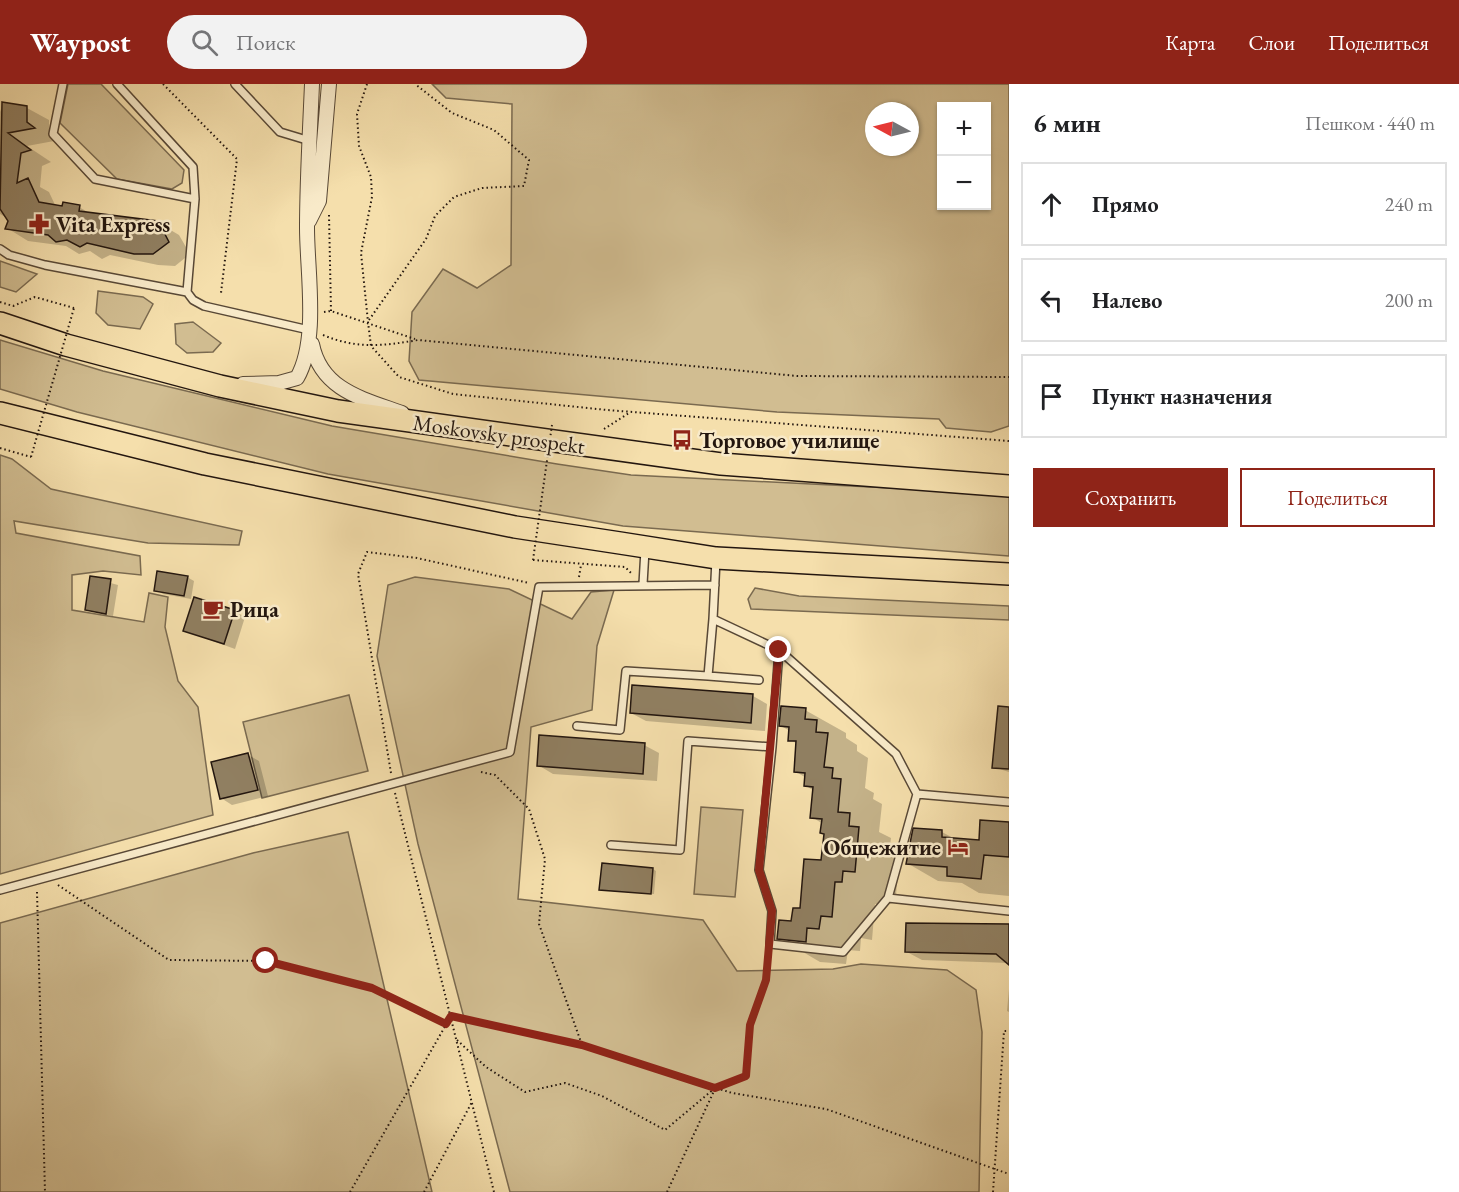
<!DOCTYPE html>
<html lang="ru">
<head>
<meta charset="utf-8">
<style>
	:root { --surface:#fff; --page:#f2f2f2; --text:#202124; --muted:#757577; --line:#e0e0e0; --accent:#8f2418 }
	body { margin:0; font-family:"EB Garamond",serif; background:var(--page); color:var(--text) }
	.controls { position:absolute; right:18px; top:18px; display:grid; overflow:hidden; border-radius:0px; box-shadow:0 2px 4px #0004 }
	.controls button { width:54px; height:54px; display:grid; place-items:center; padding:0; border:0; border-bottom:2px solid var(--line); background:var(--surface); color:var(--text); font:30px sans-serif }
	.compass { position:absolute; left:865px; top:18px; width:54px; height:54px; border-radius:50%; background:var(--surface); box-shadow:0 2px 4px #0004; rotate:277deg }
	.stop { position:absolute; width:18px; height:18px; margin:-14px; border:4px solid #8f2418; border-radius:50%; background:#fff }
	.stop.end { background:#8f2418; border-color:#fff; box-shadow:0 2px 6px #0008 }
	.list { margin:0; padding:0; list-style:none }
	h2 { display:flex; justify-content:space-between; align-items:center; height:78px; margin:0; padding:0 24px; font-size:26px }
	h2 small { font-size:20px; font-weight:400; color:var(--muted) }
	.list li { display:grid; grid-template-columns:39px 1fr auto; gap:18px; align-items:center; box-sizing:border-box; height:84px; margin:0 12px 12px; padding:0 12px; border:2px solid var(--line); border-radius:0px }
	.list b { display:block; font-size:22px; white-space:nowrap }
	.list em { font-size:20px; font-style:normal; color:var(--muted) }
	.actions { display:flex; gap:12px; padding:18px 24px }
	.actions a { flex:1; padding:14px 0; border:2px solid var(--accent); border-radius:0px; text-align:center; font-size:21px; color:var(--accent) }
	.actions .main { background:var(--accent); color:#fff }
	.icon { flex:none; width:33px; height:33px; fill:none; stroke:currentColor; stroke-width:2; stroke-linecap:round; stroke-linejoin:round }
	.map { position:relative; flex:none; width:1009px; height:1108px; overflow:hidden }
	header { display:flex; align-items:center; gap:36px; box-sizing:border-box; height:84px; padding:0 30px; background:var(--accent); color:#fff }
	header strong { font-size:28px }
	nav { display:flex; gap:33px; margin-inline-start:auto; font-size:21px }
	.search { width:420px; height:54px; background:var(--page); display:flex; align-items:center; gap:15px; box-sizing:border-box; padding:0 21px; border-radius:33px; color:var(--muted); font-size:22px }
	main { display:flex }
	aside { flex:1; background:var(--surface) }
	.map>svg:first-child { display:block }
</style>
</head>
<body>
<header>
<strong>Waypost</strong>
<div class="search"><svg class="icon" aria-label="search" viewBox="0 0 24 24"><circle cx="10" cy="10" r="6"/><path d="M15 15l6 6"/></svg>Поиск</div>
<nav><a>Карта</a><a>Слои</a><a>Поделиться</a></nav>
</header>
<main>
<div class="map">
<svg width="1009" height="1108" viewBox="0 0 1009 1108">
	<rect width="100%" height="100%" fill="#f5dfac"/>
	<filter id="stains"><feTurbulence type="fractalNoise" baseFrequency=".00333" numOctaves="4"/><feColorMatrix values="0 0 0 0 .2 0 0 0 0 .09 0 0 0 0 .02 0 0 0 .5 -.17"/></filter>
	<radialGradient id="worn" r=".72"><stop offset=".6" stop-color="#630" stop-opacity="0"/><stop offset="1" stop-color="#630" stop-opacity=".3"/></radialGradient>
	<!-- green -->
	<path fill="#d1bd91" stroke="#7a6a50" stroke-width="1.5" fill-rule="evenodd" d="M68 0H101L184 86 182 99 172 105 117 95 60 39Z
		M432 0H1009V342L991 348 946 344 939 335 777 328 419 296 409 277 412 228 443 185 477 204 511 181 512 20 446 14ZM942 22H986V122H942ZM874 27H910V63H874Z
		M0 177 37 190 16 208 0 203Z
		M98 207 143 213 153 220 140 245 108 241 96 229Z
		M193 238 221 259 213 268 187 269 176 260 175 240Z
		M0 256 103 287 332 342 557 380 631 391 1009 410V472L623 442 328 390 77 328 0 305Z
		M0 371 12 375 51 405 242 447 239 461 148 459 14 437 16 449 140 472 141 491 103 487 72 491V526L144 538 149 509 168 513 165 543 178 597 198 623 213 731 0 790Z
		M415 493 509 505 572 535 591 508 614 506 597 562 592 626 531 643 518 815 703 836 737 887 833 885 861 880 947 886 976 906 982 948 979 1108H510L418 760 377 572 388 501Z
		M755 504 799 512 1009 522V536L751 525 748 515Z
		M349 611 368 687 262 714 243 638Z
		M701 723 743 726 735 813 694 810Z
		M348 748 432 1108H0V839L253 769Z"/>
	<!-- shadow -->
	<path fill="#0003" d="M3 19 27 24 49 36V52L54 57 27 62 51 78 42 82 40 103 49 108 56 123H79L91 130 157 138 179 151 190 170 175 182 158 181 110 171 102 175 90 167 79 170 66 162 28 157 7 144 9 135 0 130V28Z
		M187 493 194 497 191 515 163 510 156 506Z
		M92 494 118 501 113 532 87 526Z
		M234 527 245 533 235 565 185 547Z
		M753 612 767 620 765 647 646 637 631 629Z
		M1009 625V688L993 683Z
		M805 626 846 649V654L857 661V667L868 674 865 704 874 709 873 715 882 720 879 748 891 754 890 762 900 768 896 811 884 810 882 821 875 820 872 856 861 854 860 867 848 866 846 880 820 878 779 854 801 826 822 778 825 750 823 740 812 733 814 707 805 701 806 694 795 687 798 660 790 656V647L781 642Z
		M644 661 659 669 657 697 553 690 538 681Z
		M248 671 259 677 268 712 232 721 221 714Z
		M1009 740V812L979 809 962 799 938 797 907 779 942 748 955 755 980 758Z
		M603 781 653 785 656 787 654 810 604 806 601 805Z
		M1009 843V879L922 876 907 868Z
		M1009 905V928L1007 927Z"/>
	<!-- building -->
	<path fill="#907f61" stroke="#23160f" stroke-width="1.5" d="M2 18 27 22V38L35 44 8 49 31 66 21 69 17 99 28 94 39 118 62 122 63 118 80 121 79 127 158 137 169 158 153 170H134L87 159 80 163 67 156 56 158 48 151 5 145 8 137 0 125Z
		M157 487 188 492 184 512 154 507Z
		M90 492 111 495 106 530 85 526Z
		M194 513 235 526 224 560 183 547Z
		M632 601 753 610 751 639 630 629Z
		M781 622 806 624 805 635 817 636 816 648 828 649 824 683 833 684 832 694 841 695 838 728 850 729 849 742 859 743 855 788 843 787 842 798H835L832 833 821 832 819 845 807 844 806 858 777 855 779 836 791 837 793 824H800L804 775 821 776 824 750 820 749 822 735 810 734 813 703 804 702 805 689 794 688 796 657H788L789 643 779 642Z
		M998 622 1009 623V685L992 684Z
		M539 651 645 659 643 690 537 682Z
		M248 669 258 706 220 715 211 678Z
		M980 736 1009 738V773L984 771 981 795 947 792V783L906 780 913 744 942 746V753L979 756Z
		M602 779 653 784 651 810 599 806Z
		M906 839 1009 840V881L996 870 905 868Z"/>
	<g fill="none" stroke-linecap="round" stroke-linejoin="round">
		<!-- service casing -->
		<g stroke="#584836" stroke-width="10">
			<path id="service" d="M63 0 53 50 95 95 195 115
				M117 0 193 83 195 115 187 208 193 216 204 222 309 246
				M235 0 280 48 310 57
				M0 165 9 171 45 181 187 208
				M716 476 713 535 779 566 896 670 917 710 1009 718
				M643 500 645 466
				M708 592 759 596
				M577 642 620 646 626 587 708 592 713 535
				M772 663 759 786 772 827 770 860 843 868 888 814 1009 827
				M611 761 680 766 688 657 772 663 779 566
				M0 806 510 668 539 503 715 501
				M888 814 917 710"/>
		</g>
		<!-- minor casing -->
		<g stroke="#584836" stroke-width="16">
			<path id="minor" d="M309 137 319 117 329 0
				M312 260C321 306 363 315 402 329
				M243 300 279 299 297 294C319 256 307 188 307 144 307 96 310 48 312 0"/>
		</g>
		<!-- primary casing -->
		<g stroke="#23160f" stroke-width="24">
			<path id="primary" d="M0 239 66 261 220 302 338 327 721 380 1009 402
				M0 329 205 380 515 443 620 459 716 474 1009 490"/>
		</g>
		<!-- path -->
		<path stroke="#23160f" stroke-width="2" stroke-dasharray="1.5 3" stroke-linecap="butt" d="M163 0 237 75 221 209
			M367 0 357 30 359 62 371 93 372 113 361 169 368 238 371 262 399 293 453 310 607 326 1009 357
			M329 131 331 227
			M0 218 13 222 35 213 74 224
			M324 228 331 227 415 255
			M369 236 426 155 435 132 454 113 482 104 524 102 529 76 494 46 452 29 415 0
			M323 251C356 265 383 262 418 256L797 292 1009 293
			M604 345 629 329
			M0 364 31 373
			M533 476 625 483 632 490
			M579 493 581 481
			M481 688 495 691 529 725 545 775 539 840 582 961 732 1009 826 1025 1009 1090
			M391 689 358 490 367 468 417 474 529 499
			M395 709 494 1108
			M58 801 169 876 266 877 372 904 446 940
			M37 808 45 1108
			M457 956 486 983 525 1008 565 999 602 1012 665 1046 715 1004 746 992 750 941 766 896 769 870
			M350 1108 451 932 582 961
			M424 1108 472 1018
			M667 1108 714 1007
			M993 1108 1004 947H1009"/>
		<!-- service -->
		<use href="#service" stroke="#f8eac9" stroke-width="7"/>
		<!-- minor -->
		<use href="#minor" stroke="#f8eac9" stroke-width="14"/>
		<!-- primary -->
		<use href="#primary" stroke="#f5dfac" stroke-width="21"/>
		<!-- path-bridge -->
		<path stroke="#23160f" stroke-width="2" stroke-dasharray="1.5 3" stroke-linecap="butt" d="M31 373 74 224
			M533 476 552 341"/>
	</g>
	<g fill="none" stroke-linecap="round" stroke-linejoin="round">
		<!-- route -->
		<path stroke="#8f2418" stroke-width="8" d="M266 877 372 904 446 940 451 932 582 961 715 1004 746 992 750 941 766 896 772 827 759 786 779 566"/>
	</g>
	<!-- icons -->
	<defs>
		<g id="pharmacy-bare" transform="scale(1.62)"><path d="M-2-6h4v4h4v4h-4v4h-4v-4h-4v-4h4Z" fill="#8f2418" stroke="#f8eac9" stroke-width="2.5" paint-order="stroke"/></g>
		<g id="bus-bare" transform="scale(1.62)"><path d="M-5-6H5V4H4V6H2V4H-2V6H-4V4H-5ZM-3.5-4V0h7V-4ZM-3.5 1.2v1.5H-2V1.2ZM2 1.2v1.5H3.5V1.2Z" fill="#8f2418" stroke="#f8eac9" stroke-width="2.5" paint-order="stroke"/></g>
		<g id="cafe-bare" transform="scale(1.62)"><path d="M-5.5-4.5H6V0H3Q3 3.5 0 3.5H-2.5Q-5.5 3.5-5.5 0ZM3-3.2v2h1.7v-2ZM-6 4.5H4V6H-6Z" fill="#8f2418" stroke="#f8eac9" stroke-width="2.5" paint-order="stroke"/></g>
		<g id="hotel-bare" transform="scale(1.62)"><path d="M-6-4.5h1.5V1H6V5H4.5V3h-9V5H-6ZM-4 0a1.8 1.8 0 1 1 3.6 0ZM.5 0V-2.5h3Q6-2.5 6 0Z" fill="#8f2418" stroke="#f8eac9" stroke-width="2.5" paint-order="stroke"/></g>
	</defs>
	<g fill-rule="evenodd">
		<use href="#pharmacy-bare" x="39" y="140"/>
		<use href="#bus-bare" x="682" y="356"/>
		<use href="#cafe-bare" x="213" y="525"/>
		<use href="#hotel-bare" x="958" y="763"/>
	</g>
	<g text-anchor="middle" stroke-width="5" stroke-linejoin="round" paint-order="stroke">
		<!-- poi labels -->
		<g font-size="22" font-weight="bold" fill="#23160f" stroke="#f8eac9" text-anchor="start">
			<text x="56" y="148">Vita Express</text>
			<text x="699" y="364">Торговое училище</text>
			<text x="230" y="533">Рица</text>
			<text x="941" y="771" text-anchor="end">Общежитие</text>
		</g>
		<!-- street labels -->
		<g font-size="22" fill="#23160f" stroke="#f8eac9">
			<text transform="translate(499 350) rotate(8)" y="8">Moskovsky prospekt</text>
		</g>
	</g>
	<rect width="100%" height="100%" filter="url(#stains)"/>
	<rect width="100%" height="100%" fill="url(#worn)"/>
</svg>
<div class="controls">
<button>+</button>
<button>−</button>
</div>
<svg class="compass" viewBox="-18 -18 36 36"><path d="M0-13l5 13h-10z" fill="#e53935"/><path d="M0 13l5-13h-10z" fill="#757577"/></svg>
<div class="stop" style="left:266px;top:877px"></div>
<div class="stop end" style="left:779px;top:566px"></div>
</div>
<aside>
<h2>6 мин<small>Пешком · 440 m</small></h2>
<ul class="list">
<li><svg class="icon" aria-label="ahead" viewBox="0 0 24 24"><path d="M12 20V5M6 11l6-6 6 6"/></svg><div><b>Прямо</b></div><em>240 m</em></li>
<li><svg class="icon" aria-label="left" viewBox="0 0 24 24"><path d="M17 20v-9H6M10 6l-5 5 5 5"/></svg><div><b>Налево</b></div><em>200 m</em></li>
<li><svg class="icon" aria-label="arrive" viewBox="0 0 24 24"><path d="M6 21V4h12l-3 4 3 4H6"/></svg><div><b>Пункт назначения</b></div></li>
</ul>
<div class="actions"><a class="main">Сохранить</a><a>Поделиться</a></div>
</aside>
</main>
</body>
</html>
